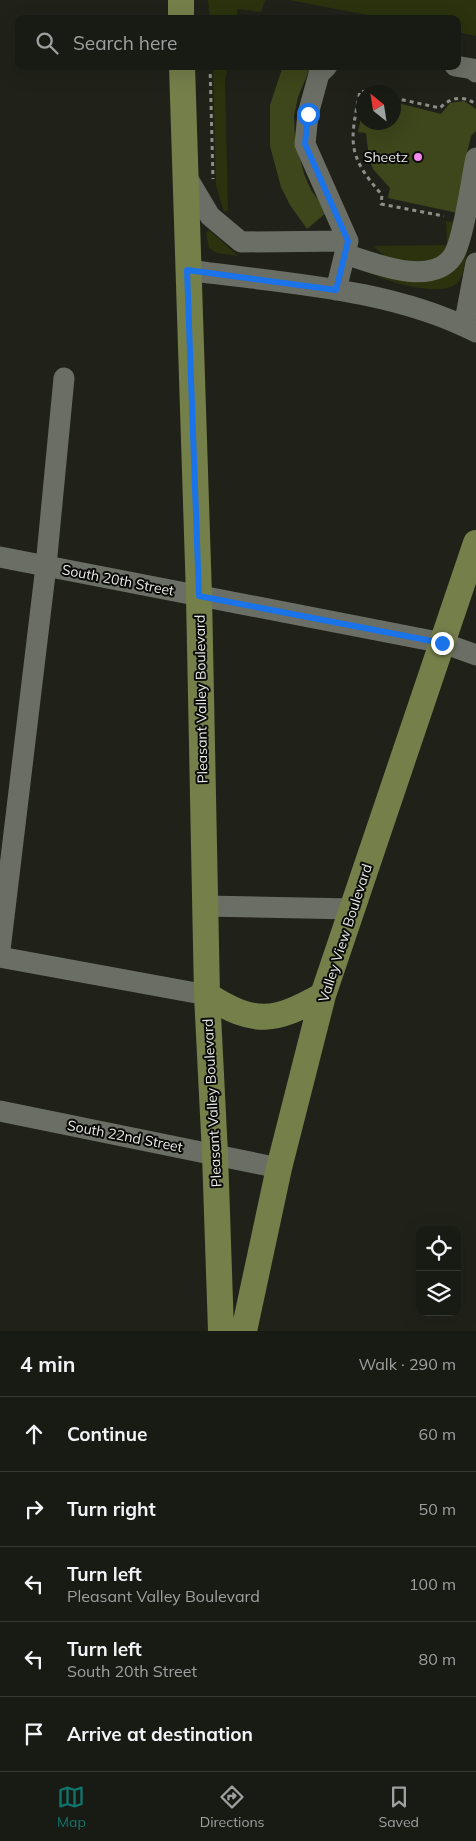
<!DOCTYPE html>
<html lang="en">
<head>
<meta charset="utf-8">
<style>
	:root { --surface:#181a14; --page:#252722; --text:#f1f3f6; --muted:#9fa1a0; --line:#363834; --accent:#0f766e }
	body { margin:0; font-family:Mulish,sans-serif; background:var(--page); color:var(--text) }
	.controls { position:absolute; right:15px; bottom:15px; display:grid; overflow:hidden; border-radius:10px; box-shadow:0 5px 20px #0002 }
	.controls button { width:45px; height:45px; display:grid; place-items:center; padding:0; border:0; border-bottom:1px solid var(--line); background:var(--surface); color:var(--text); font:25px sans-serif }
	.compass { position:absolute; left:356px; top:85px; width:45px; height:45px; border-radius:50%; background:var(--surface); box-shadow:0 5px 20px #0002; rotate:330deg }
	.stop { position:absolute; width:15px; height:15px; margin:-11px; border:4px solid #1a73e8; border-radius:50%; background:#fff }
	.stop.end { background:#1a73e8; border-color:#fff; box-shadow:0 1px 5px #0008 }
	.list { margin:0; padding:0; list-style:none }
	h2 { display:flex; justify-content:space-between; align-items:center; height:65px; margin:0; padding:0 20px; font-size:21px }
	h2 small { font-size:16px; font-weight:400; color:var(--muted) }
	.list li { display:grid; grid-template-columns:32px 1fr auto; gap:15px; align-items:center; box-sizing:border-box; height:75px; padding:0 20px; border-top:1px solid var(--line) }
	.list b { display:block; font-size:19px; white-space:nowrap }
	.list p { margin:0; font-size:16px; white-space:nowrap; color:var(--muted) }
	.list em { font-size:16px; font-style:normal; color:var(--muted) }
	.icon { flex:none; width:28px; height:28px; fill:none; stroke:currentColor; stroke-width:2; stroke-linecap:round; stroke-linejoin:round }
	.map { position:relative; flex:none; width:476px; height:1331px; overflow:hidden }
	.search { position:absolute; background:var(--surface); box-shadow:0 5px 20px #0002; left:15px; right:15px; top:15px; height:55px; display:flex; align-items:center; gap:12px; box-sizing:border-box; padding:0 18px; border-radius:10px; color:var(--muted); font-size:19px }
	.sheet { height:440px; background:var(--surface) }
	nav { display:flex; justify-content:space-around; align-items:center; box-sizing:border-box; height:70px; border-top:1px solid var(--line); background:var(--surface); font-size:14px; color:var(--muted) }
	nav a { display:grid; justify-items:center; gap:2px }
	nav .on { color:var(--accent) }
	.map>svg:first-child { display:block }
</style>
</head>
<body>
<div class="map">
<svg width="476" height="1331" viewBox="0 0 476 1331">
	<rect width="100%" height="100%" fill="#20221a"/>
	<!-- green -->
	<path fill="#2b320d" d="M208 0H265L261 12 238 9 236 19H210Z
		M289 0H476V36L457 32V19H388Z
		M213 66H228L225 81 228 210 224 212 216 185Z
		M446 221 453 222 446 253 425 263 389 259 373 246 447 245Z
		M209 230 238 256 217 253 209 248 206 233Z
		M468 248C465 258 465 273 459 281 445 300 385 281 368 272L419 279Z"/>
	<!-- building -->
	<path fill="#3e461b" d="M283 66H311L298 97 294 116 295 138 304 174 311 190 327 212 307 229 290 205 281 187 270 146V105Z
		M464 101 476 109V131L471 136 466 157 462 214 388 198 390 188 373 169 369 158 366 133 358 132 363 108 364 122H394V102L441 114 450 103Z"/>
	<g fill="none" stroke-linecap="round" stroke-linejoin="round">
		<!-- path -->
		<path stroke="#8d8f88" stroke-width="3" stroke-dasharray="4 4" stroke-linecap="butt" d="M210 66 213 179
			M366 92 360 91C350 142 346 154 382 195L381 204 444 216
			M394 98 440 108C451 97 462 95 476 104"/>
		<!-- minor -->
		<path stroke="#6b6e64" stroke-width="21" d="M327 66 319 74 308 114 305 144 348 241 336 290
			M455 66 473 69 476 72
			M185 174 210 216 241 242 348 241
			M345 254C373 263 432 288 453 256 464 239 471 181 476 158
			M187 270C281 283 391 288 476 332
			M464 326 476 263
			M0 557 443 643 476 655
			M205 906 353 909
			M0 950 46 566 64 378
			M0 957 207 995
			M0 1111 279 1168"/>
		<!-- major -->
		<path stroke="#757f4a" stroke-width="26" d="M181 0V19
			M182 66 199 596 207 995 215 1154 221 1331
			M207 995C255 1026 275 1022 323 995
			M244 1331 279 1168 323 995 476 543"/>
	</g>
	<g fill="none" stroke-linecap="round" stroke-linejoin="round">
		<!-- route -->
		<path stroke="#1a73e8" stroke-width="6" d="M308 114 305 144 348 241 336 290 187 270 199 596 442 643"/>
	</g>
	<!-- markers -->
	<circle fill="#f489ef" stroke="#0a0b08" stroke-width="2" cx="418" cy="157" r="5"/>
	<g text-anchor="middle" stroke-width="4" stroke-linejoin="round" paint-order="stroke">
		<!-- poi labels -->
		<g font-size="14" fill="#eaebe6" stroke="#0a0b08" text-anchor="end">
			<text x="408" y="162">Sheetz</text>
		</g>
		<!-- street labels -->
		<g font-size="14" fill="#eaebe6" stroke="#0a0b08">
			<text transform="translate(118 580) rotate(11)" y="5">South 20th Street</text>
			<text transform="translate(201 699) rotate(-91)" y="5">Pleasant Valley Boulevard</text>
			<text transform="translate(345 933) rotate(-72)" y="5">Valley View Boulevard</text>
			<text transform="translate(212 1103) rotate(-93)" y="5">Pleasant Valley Boulevard</text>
			<text transform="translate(125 1136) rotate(11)" y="5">South 22nd Street</text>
		</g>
	</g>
</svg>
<div class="controls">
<button><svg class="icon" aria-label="locate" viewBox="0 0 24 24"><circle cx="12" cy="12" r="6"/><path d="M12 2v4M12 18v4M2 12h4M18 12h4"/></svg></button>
<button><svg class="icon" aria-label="layers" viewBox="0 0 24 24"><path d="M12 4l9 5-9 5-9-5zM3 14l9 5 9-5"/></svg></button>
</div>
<svg class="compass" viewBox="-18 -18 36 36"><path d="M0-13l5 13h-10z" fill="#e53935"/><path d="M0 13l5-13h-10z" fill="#9fa1a0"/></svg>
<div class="stop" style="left:308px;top:114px"></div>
<div class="stop end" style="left:442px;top:643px"></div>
<div class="search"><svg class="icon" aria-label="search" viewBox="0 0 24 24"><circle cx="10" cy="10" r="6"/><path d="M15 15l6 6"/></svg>Search here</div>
</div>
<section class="sheet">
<h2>4 min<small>Walk · 290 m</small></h2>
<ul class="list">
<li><svg class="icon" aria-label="ahead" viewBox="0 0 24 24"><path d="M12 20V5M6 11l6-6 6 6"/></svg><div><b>Continue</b></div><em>60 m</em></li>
<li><svg class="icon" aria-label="right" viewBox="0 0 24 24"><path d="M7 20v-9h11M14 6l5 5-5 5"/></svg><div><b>Turn right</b></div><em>50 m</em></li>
<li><svg class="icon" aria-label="left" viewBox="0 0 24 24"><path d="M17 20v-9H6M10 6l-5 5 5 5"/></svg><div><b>Turn left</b><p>Pleasant Valley Boulevard</p></div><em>100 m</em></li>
<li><svg class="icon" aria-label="left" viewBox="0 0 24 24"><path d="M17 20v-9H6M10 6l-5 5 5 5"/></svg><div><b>Turn left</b><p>South 20th Street</p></div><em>80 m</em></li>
<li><svg class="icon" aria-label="arrive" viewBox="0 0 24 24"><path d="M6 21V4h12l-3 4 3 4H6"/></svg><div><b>Arrive at destination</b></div></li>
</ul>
</section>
<nav>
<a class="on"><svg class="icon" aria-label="map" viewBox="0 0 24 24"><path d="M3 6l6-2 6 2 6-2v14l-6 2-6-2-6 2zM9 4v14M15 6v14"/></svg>Map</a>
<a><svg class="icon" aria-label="directions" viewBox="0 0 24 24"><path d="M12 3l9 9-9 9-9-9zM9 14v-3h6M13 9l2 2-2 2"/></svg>Directions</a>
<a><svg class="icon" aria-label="saved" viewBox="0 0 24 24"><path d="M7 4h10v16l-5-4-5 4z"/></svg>Saved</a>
</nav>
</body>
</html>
